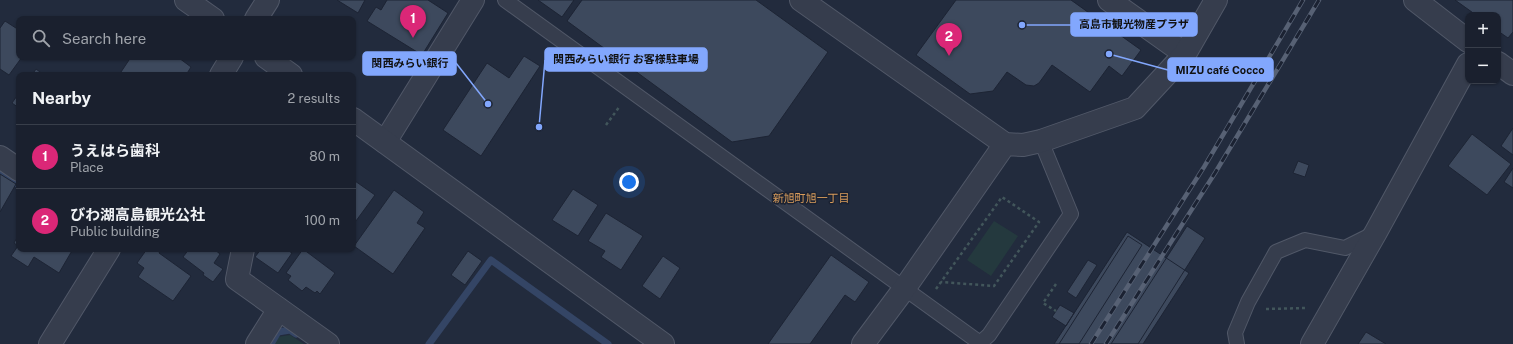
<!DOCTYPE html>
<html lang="en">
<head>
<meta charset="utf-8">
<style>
	:root { --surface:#1a202e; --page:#272d3a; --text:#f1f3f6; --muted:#9fa3aa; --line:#383e4a; --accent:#db2777 }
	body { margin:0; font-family:"Public Sans","Noto Sans JP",sans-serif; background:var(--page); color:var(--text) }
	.controls { position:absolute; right:12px; top:12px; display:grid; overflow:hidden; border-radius:8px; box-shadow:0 1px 3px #0004 }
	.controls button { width:36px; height:36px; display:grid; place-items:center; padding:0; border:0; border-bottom:1px solid var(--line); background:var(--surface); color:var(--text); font:20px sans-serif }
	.you { position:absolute; left:629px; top:182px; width:14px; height:14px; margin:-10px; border:3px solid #fff; border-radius:50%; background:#1a73e8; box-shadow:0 0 0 6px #1a73e833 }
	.badge { display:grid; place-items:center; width:26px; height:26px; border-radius:50%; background:var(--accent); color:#fff; font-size:13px; font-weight:700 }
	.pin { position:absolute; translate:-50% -33px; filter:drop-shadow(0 1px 2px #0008) }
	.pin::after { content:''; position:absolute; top:21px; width:14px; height:12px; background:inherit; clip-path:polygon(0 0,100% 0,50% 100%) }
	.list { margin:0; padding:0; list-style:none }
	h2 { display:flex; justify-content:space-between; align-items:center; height:52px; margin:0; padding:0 16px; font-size:17px }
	h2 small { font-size:13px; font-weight:400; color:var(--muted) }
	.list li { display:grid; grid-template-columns:26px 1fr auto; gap:12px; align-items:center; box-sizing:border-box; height:64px; padding:0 16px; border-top:1px solid var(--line) }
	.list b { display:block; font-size:15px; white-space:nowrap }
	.list p { margin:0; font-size:13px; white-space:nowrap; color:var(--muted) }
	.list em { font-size:13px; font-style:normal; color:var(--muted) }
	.icon { flex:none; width:22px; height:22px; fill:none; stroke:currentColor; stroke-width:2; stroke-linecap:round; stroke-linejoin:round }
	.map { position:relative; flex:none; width:1513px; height:344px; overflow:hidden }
	.search { position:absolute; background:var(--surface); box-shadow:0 1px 3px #0004; left:16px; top:16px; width:340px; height:44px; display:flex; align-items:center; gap:10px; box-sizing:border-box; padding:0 14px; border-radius:8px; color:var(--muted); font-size:15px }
	.panel { position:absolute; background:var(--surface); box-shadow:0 1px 3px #0004; left:16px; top:72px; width:340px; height:180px; border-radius:8px }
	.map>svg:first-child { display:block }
</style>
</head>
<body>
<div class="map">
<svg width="1513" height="344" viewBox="0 0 1513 344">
	<rect width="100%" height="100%" fill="#222b3d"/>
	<!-- green -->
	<path fill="#24393e" d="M994 221 1018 236 991 276 967 260Z
		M290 335 304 344H273L277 337Z"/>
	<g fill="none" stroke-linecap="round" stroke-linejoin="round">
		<!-- stream -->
		<path stroke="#344565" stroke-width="7" d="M0 172 19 185
			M271 344 278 332 290 330 296 334
			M429 344 491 260 608 344"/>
	</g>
	<!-- building -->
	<path fill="#3d495d" stroke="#1d2434" d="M337 0H365L358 13Z
		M387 0H428L448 13 422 55 367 21 376 7 381 10Z
		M538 0H574L562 17Z
		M582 0H756L828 52 769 136 732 142 567 21Z
		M956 0H1071L1141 50 1122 76 1109 66 1090 92 1052 65 1039 83 1034 86 1026 85 1007 72 993 91 970 94 916 55Z
		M1455 0H1513V32L1508 38 1498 31V15H1476Z
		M5 21 19 30V57H22L9 75 0 69V28Z
		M524 56 540 66 481 156 443 130 487 63 509 78Z
		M131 57H180L179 58 191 67 186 75H119Z
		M36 69 44 75H32Z
		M19 93V108L12 103Z
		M1513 128V155L1501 146Z
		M1472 134 1511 164 1487 195 1448 166Z
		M1298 161 1309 165 1305 177 1293 173Z
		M1513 168V188L1504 182Z
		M0 174 16 184 0 212Z
		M355 181 375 195 353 225V183Z
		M573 189 598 205 578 236 552 220Z
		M394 190 424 212 417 223 425 228 393 274 354 246Z
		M606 213 643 236 621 270 601 257 605 251 588 241Z
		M1187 226 1205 238 1138 344H1111Z
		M1127 232 1189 273 1143 344H1054Z
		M19 234V249H73L59 273 34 257 28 267 11 256 18 246 14 243Z
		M1128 236 1142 245 1079 344H1059Z
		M147 249H161L159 253 191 276 173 301 138 277 144 268 137 263Z
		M189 249H214L220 254 214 263 223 269 213 282 203 275 204 273 183 257Z
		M261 249H286L292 253 278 273 255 257Z
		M303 249 335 273 320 294 317 291 315 293 306 287 302 291 288 280 291 276 286 273Z
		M468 251 482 261 465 285 451 275Z
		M831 255 869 282 855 302 845 295 810 344H768Z
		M663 256 680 268 660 299 642 286Z
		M1088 260 1097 265 1076 298 1067 292Z
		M1060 305 1074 313 1066 326 1052 317Z
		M1366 332 1386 344H1358Z"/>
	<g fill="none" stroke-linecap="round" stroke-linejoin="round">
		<!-- service casing -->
		<g stroke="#515868" stroke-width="16">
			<path id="service" d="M505 0 980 343 989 335 1071 214 1041 141
				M1237 344 1235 333 1248 302 1276 252 1305 240 1345 248 1375 233"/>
		</g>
		<!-- minor casing -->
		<g stroke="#515868" stroke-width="24">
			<path id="minor" d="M1109 0 1185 54
				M385 142 473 0
				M0 157 19 170
				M243 249 237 279 328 344
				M257 344 279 309"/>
		</g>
		<!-- tertiary casing -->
		<g stroke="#515868" stroke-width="24">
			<path id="tertiary" d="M186 0 213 19
				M801 0 1005 144 1023 145 1041 141 1135 108 1185 54 1216 0
				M1415 0 1468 41
				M256 19 268 0
				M266 57 291 75
				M1498 63 1513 74
				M221 75 232 57
				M353 119 663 344
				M50 344 109 249
				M863 344 904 289 1005 144
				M1312 344 1376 232 1468 64"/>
		</g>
		<!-- path -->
		<path stroke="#42565b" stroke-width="2.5" stroke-dasharray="3 3" stroke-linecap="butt" d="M606 125 620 106
			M1056 284 1043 303 1056 311
			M936 289 941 282 1002 197 1039 222 994 286 941 282
			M1266 309 1307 308"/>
		<!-- service -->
		<use href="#service" stroke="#363d4d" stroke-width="14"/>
		<!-- minor -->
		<use href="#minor" stroke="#363d4d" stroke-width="22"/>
		<!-- tertiary -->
		<use href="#tertiary" stroke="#363d4d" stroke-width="22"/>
		<!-- rail casing -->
		<g stroke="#576174" stroke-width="4.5">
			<path id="rail" d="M1091 344 1204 167 1303 0
				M1106 344 1215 173 1319 0"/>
		</g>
		<!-- rail -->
		<use href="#rail" stroke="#1b2232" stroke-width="3" stroke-dasharray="9" stroke-linecap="butt"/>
	</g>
	<g text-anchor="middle" stroke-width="3" stroke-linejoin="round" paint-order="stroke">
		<!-- neighbourhood labels -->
		<g font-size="11" fill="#da9d5b" stroke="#1b2232">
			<text x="811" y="202">新旭町旭一丁目</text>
		</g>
	</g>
	<!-- callouts -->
	<path fill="none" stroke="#82a7fd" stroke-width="1.5" d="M1022 25L1071 25M539 127L545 60M488 104L456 63M1109 54L1168 70"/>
	<g fill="#82a7fd" stroke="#1b2232" stroke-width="1.5">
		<circle cx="1022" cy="25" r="4"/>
		<circle cx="539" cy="127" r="4"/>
		<circle cx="488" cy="104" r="4"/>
		<circle cx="1109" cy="54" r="4"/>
	</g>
	<g fill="#82a7fd" stroke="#82a7fd" stroke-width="1.5">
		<rect x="1071" y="13" width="126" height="23" rx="4"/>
		<rect x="545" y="48" width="162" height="23" rx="4"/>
		<rect x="363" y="52" width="93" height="23" rx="4"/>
		<rect x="1168" y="58" width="105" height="23" rx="4"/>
	</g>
	<g font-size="11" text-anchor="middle" font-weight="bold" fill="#111">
		<text x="1134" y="28">高島市観光物産プラザ</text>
		<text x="626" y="63">関西みらい銀行 お客様駐車場</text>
		<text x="410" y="67">関西みらい銀行</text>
		<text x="1220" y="74">MIZU café Cocco</text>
	</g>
</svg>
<div class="controls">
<button>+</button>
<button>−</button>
</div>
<div class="you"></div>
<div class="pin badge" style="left:413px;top:38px">1</div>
<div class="pin badge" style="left:949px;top:56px">2</div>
<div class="search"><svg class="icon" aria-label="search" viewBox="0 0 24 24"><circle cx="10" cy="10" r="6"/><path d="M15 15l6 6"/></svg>Search here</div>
<section class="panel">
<h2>Nearby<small>2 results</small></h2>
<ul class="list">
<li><span class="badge">1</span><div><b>うえはら歯科</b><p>Place</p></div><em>80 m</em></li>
<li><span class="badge">2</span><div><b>びわ湖高島観光公社</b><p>Public building</p></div><em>100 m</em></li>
</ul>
</section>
</div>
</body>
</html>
